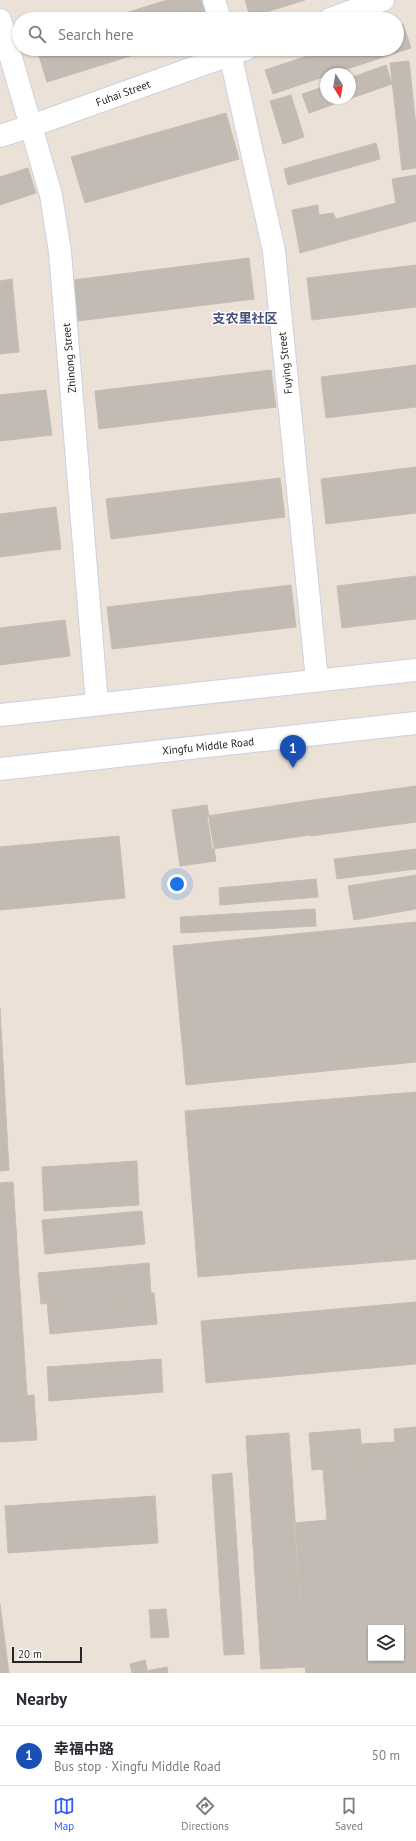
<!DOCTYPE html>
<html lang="en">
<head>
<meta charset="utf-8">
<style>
	:root { --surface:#fff; --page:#f7f7f7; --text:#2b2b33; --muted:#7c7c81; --line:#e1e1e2; --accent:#2f5eff }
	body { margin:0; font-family:"PT Sans","Noto Sans SC",sans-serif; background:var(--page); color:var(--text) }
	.controls { position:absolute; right:12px; bottom:12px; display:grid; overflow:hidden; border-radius:0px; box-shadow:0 1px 3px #0004 }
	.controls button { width:36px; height:36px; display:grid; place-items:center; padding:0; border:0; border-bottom:1px solid var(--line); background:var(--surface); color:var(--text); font:20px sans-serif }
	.compass { position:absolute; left:320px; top:68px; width:36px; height:36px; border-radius:50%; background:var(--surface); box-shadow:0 1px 3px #0004; rotate:169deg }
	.scale { position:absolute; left:12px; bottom:10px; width:70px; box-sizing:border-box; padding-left:4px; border:2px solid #272727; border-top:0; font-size:11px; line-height:14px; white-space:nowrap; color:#272727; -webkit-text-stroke:3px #fff; paint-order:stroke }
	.you { position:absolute; left:177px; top:884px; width:14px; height:14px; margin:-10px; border:3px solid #fff; border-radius:50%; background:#1a73e8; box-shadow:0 0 0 6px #1a73e833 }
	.badge { display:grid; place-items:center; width:26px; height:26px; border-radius:50%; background:var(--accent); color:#fff; font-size:13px; font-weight:700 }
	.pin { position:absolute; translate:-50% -33px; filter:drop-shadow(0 1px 2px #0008) }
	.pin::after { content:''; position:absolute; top:21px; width:14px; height:12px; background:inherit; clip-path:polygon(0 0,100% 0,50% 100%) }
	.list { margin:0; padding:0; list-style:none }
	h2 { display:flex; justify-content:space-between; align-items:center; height:52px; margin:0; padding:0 16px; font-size:17px }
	h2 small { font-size:13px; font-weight:400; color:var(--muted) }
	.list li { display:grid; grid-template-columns:26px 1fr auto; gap:12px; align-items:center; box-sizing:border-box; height:60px; padding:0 16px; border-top:1px solid var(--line) }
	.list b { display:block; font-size:15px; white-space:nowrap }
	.list p { margin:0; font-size:13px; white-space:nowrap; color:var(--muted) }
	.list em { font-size:13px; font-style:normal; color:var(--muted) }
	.icon { flex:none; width:22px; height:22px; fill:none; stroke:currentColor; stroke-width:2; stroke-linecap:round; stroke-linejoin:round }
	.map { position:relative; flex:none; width:416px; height:1673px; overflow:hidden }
	.search { position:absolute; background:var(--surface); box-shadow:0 1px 3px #0004; left:12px; right:12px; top:12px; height:44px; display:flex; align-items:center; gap:10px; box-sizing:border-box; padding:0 14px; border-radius:22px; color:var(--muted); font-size:15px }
	.sheet { height:112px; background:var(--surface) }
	nav { display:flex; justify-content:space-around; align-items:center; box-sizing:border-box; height:56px; border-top:1px solid var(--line); background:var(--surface); font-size:11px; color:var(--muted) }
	nav a { display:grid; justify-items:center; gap:2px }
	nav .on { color:var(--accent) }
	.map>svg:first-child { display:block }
</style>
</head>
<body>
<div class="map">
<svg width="416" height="1673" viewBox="0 0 416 1673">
	<rect width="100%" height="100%" fill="#ebe1d7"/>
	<!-- building -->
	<path fill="#c2bbb4" stroke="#c6bdb1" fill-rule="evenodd" d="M167 0H202L207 19H106Z
		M245 0H305L250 17Z
		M403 24 411 48 332 74H326V76L273 94 265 70 328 49H397V26Z
		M37 49H153L47 82Z
		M409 61 416 126V168L402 170 390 63Z
		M386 65 392 84 309 113 302 94 326 86V98H350V78Z
		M291 95 304 137 283 144 270 101Z
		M226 113 239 159 85 203 71 157Z
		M376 143 380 159 288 185 284 169Z
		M28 168 36 193 0 205V177Z
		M416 175V221L300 253 292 210 318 205 319 215 333 213 336 219 396 203 392 179Z
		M249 258 254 299 78 321 73 280Z
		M416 265V307L312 320 307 278Z
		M12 279 19 352 0 354V281Z
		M416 365V407L326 418 321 377Z
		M271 370 276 407 99 429 95 391Z
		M46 390 52 435 0 441V395Z
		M416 467V513L326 524 321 479Z
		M280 478 285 517 111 539 106 499Z
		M56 507 61 549 0 557V514Z
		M416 576V619L342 628 337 586Z
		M291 585 296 627 112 649 107 607Z
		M65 620 70 656 0 665V628Z
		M416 786V822L311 836 306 801Z
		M306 801 311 835 212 849 207 816Z
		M207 805 216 861 180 866 172 810Z
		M119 836 125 898 0 910V847Z
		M416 849V869L337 879 334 859Z
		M416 875V909L354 920 348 886Z
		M316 879 318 897 220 905 219 888Z
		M315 909 316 926 181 933 180 917Z
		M416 922V1062L186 1085 173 946Z
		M0 1008 9 1170 0 1171Z
		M416 1092V1259L198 1277 185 1111Z
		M137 1161 139 1205 44 1211 42 1167Z
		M13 1182 27 1396 0 1398V1183Z
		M142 1211 145 1244 45 1254 42 1220Z
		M149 1263 151 1294 41 1304 38 1273Z
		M154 1293 157 1324 50 1334 47 1303Z
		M416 1302V1364L206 1383 201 1321Z
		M161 1359 163 1392 49 1401 47 1367Z
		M34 1395 37 1440 0 1442V1398Z
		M416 1427V1659L305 1667 294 1523 327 1520 323 1469 363 1466 362 1444 395 1442 394 1429ZM371 1628H401V1658H371Z
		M360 1429 363 1466 312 1470 309 1433Z
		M289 1433 305 1667 261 1669 246 1436Z
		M232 1473 244 1654 224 1655 212 1475Z
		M155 1496 158 1543 8 1553 5 1506Z
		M0 1604 9 1673H0Z
		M166 1609 169 1637 151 1638 149 1610Z
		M416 1659V1673H306L305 1667Z
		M145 1660 148 1673H132L130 1664Z
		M167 1667 168 1673H146V1671Z"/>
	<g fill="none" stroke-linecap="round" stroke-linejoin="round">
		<!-- street casing -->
		<g stroke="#ccd1e1" stroke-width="24">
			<path id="street" d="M214 0 220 19
				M330 19 383 0
				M0 20 51 195 60 252 97 704
				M229 49 274 251 317 680
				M0 136 31 126 246 49"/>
		</g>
		<!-- secondary casing -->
		<g stroke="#ccd1e1" stroke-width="24">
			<path id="secondary" d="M0 715 416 670
				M0 769 416 723"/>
		</g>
		<!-- street -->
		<use href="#street" stroke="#fff" stroke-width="22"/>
		<!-- secondary -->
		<use href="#secondary" stroke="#fff" stroke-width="22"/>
	</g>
	<g text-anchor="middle" stroke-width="3" stroke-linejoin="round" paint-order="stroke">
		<!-- street labels -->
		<g font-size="11" fill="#272727" stroke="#fff">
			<text transform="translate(123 93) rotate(-20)" y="4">Fuhai Street</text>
			<text transform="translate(69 358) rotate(-95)" y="4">Zhinong Street</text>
			<text transform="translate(285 363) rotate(-96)" y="4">Fuying Street</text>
			<text transform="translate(208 746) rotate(-6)" y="4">Xingfu Middle Road</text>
		</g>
		<!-- quarter labels -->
		<g font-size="13" font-weight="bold" fill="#455179" stroke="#fff">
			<text x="245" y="323">支农里社区</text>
		</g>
	</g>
</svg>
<div class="controls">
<button><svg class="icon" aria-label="layers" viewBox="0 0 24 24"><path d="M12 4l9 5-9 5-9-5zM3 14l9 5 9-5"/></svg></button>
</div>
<svg class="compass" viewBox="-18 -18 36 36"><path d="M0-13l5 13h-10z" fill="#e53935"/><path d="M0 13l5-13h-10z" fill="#7c7c81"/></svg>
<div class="scale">20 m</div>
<div class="you"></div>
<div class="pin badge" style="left:293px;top:768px;background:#1a4fb4">1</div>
<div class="search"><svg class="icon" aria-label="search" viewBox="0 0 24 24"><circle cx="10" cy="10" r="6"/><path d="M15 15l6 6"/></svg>Search here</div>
</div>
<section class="sheet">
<h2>Nearby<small></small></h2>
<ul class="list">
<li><span class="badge" style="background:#1a4fb4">1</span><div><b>幸福中路</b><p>Bus stop · Xingfu Middle Road</p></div><em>50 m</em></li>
</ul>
</section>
<nav>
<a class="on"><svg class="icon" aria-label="map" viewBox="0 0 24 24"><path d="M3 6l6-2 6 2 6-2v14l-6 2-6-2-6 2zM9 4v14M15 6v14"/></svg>Map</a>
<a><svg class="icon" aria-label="directions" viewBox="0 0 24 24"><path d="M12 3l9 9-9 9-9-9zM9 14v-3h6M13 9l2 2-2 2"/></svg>Directions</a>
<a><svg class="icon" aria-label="saved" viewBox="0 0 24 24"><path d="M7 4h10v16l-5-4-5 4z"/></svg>Saved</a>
</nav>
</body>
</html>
